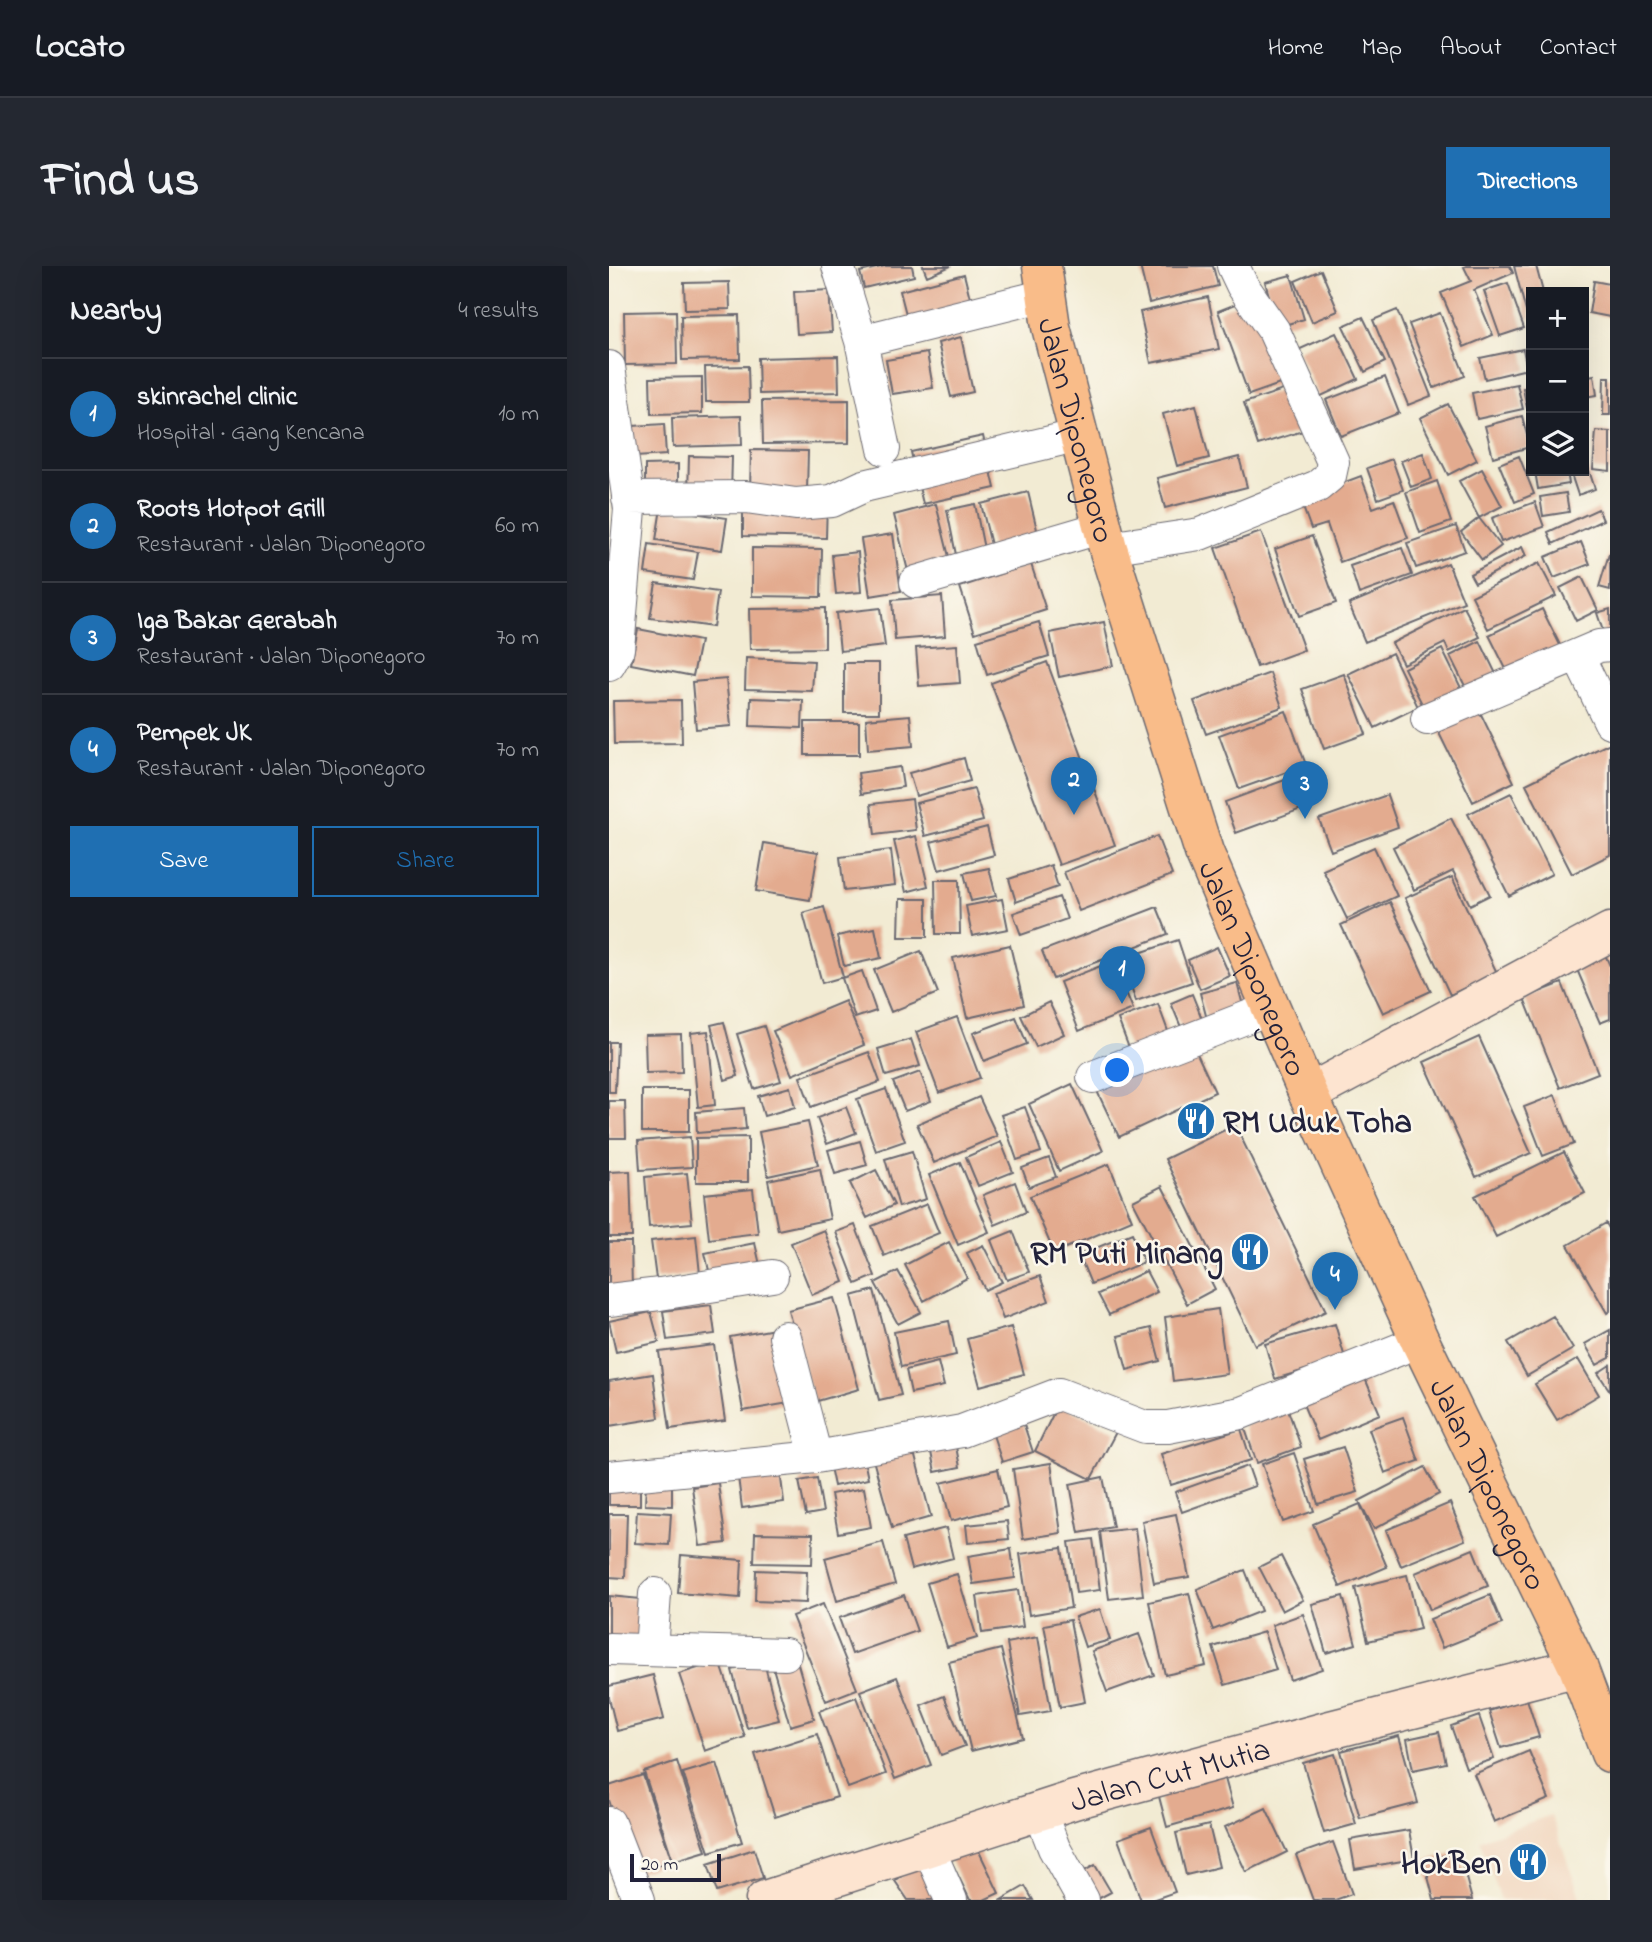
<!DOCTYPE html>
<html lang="en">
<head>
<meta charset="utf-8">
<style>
	:root { --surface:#171b24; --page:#242831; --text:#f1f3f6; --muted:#9ea1a6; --line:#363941; --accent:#1f6fb2 }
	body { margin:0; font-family:"Indie Flower",sans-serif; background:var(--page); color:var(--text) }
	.controls { position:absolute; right:21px; top:21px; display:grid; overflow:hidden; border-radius:0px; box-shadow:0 7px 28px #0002 }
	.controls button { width:63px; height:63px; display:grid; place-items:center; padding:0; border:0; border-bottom:2px solid var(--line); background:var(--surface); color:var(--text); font:35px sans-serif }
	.scale { position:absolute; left:21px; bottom:18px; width:91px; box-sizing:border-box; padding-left:7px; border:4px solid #22223b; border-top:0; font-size:19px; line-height:24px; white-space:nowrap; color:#22223b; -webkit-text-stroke:5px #fbf7ec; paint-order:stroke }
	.you { position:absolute; left:509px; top:805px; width:24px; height:24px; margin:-18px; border:5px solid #fff; border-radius:50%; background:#1a73e8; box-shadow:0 0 0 10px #1a73e833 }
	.badge { display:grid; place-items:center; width:46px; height:46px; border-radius:50%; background:var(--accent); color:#fff; font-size:23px; font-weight:700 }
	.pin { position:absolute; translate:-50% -58px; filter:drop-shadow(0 2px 4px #0008) }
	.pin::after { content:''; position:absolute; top:37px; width:24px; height:21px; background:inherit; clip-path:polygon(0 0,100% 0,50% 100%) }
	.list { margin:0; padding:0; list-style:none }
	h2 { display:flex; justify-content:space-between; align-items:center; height:91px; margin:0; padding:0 28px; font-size:30px }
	h2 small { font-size:23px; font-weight:400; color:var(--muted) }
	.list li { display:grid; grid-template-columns:46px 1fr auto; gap:21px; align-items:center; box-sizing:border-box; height:112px; padding:0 28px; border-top:2px solid var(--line) }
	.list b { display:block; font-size:26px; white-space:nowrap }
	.list p { margin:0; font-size:23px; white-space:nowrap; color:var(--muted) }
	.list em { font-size:23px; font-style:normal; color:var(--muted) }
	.actions { display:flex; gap:14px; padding:21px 28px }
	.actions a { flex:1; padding:16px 0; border:2px solid var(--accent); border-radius:0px; text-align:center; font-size:24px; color:var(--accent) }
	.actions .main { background:var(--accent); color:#fff }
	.icon { flex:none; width:38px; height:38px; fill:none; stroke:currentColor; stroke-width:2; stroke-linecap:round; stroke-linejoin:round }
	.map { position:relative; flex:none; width:1001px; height:1634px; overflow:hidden; border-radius:0px }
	header { display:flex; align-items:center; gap:42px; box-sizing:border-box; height:98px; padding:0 35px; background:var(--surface); border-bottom:2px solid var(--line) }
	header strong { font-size:33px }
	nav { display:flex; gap:38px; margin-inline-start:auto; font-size:24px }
	.intro { display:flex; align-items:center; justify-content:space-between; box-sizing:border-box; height:168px; padding:0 42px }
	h1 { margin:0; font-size:49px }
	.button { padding:18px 32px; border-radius:0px; background:var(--accent); color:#fff; font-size:24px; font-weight:700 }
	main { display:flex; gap:42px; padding:0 42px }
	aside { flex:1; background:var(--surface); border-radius:0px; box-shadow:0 7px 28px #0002 }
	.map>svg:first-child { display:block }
</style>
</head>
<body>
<header>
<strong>Locato</strong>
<nav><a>Home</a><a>Map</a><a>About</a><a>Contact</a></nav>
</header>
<div class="intro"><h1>Find us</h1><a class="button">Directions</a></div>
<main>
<aside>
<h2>Nearby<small>4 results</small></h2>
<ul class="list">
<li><span class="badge">1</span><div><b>skinrachel clinic</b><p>Hospital · Gang Kencana</p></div><em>10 m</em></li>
<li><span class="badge">2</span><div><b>Roots Hotpot Grill</b><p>Restaurant · Jalan Diponegoro</p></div><em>60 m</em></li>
<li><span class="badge">3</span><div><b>Iga Bakar Gerabah</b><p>Restaurant · Jalan Diponegoro</p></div><em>70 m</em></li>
<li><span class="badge">4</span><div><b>Pempek JK</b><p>Restaurant · Jalan Diponegoro</p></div><em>70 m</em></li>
</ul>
<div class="actions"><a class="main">Save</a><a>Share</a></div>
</aside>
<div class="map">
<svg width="1001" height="1634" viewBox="0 0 1001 1634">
	<rect width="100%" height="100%" fill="#fbf7ec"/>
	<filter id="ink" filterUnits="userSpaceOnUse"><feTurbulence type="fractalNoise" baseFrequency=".0143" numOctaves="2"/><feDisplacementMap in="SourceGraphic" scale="14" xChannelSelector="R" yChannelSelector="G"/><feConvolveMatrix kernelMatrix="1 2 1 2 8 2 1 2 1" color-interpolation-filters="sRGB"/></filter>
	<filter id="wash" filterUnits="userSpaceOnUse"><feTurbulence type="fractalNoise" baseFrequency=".00686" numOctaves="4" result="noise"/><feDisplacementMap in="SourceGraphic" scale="28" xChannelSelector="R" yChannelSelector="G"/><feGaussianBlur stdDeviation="1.57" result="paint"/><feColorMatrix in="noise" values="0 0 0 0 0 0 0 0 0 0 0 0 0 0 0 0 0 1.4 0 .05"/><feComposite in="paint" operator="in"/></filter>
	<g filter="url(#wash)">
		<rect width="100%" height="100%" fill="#f2ebd3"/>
		<!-- built -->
		<path fill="#f1d5bd" d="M942 1549 972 1634H892L871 1574Z"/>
		<g id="blocks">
			<!-- building -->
			<path fill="#e3ab8f" d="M276 0H303L305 10 255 22 251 6Z
				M314 0H342L318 10Z
				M531 0H604L609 20 540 37Z
				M857 0H901L904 7 865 24 884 69 855 81 832 27 862 15 855 1Z
				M905 0H927L934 26H922V52L919 53Z
				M712 4 729 45 703 56 686 15Z
				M355 8 363 40 299 56 291 25Z
				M682 9 695 53 669 61 656 16Z
				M985 15 1001 18V51L980 47Z
				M120 16 121 43 76 44 75 17Z
				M899 17 915 62 891 70 875 25Z
				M220 24 223 66 188 68 185 26Z
				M599 31 610 83 542 97 531 46Z
				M642 32 674 117 640 129 609 45Z
				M788 44 822 130 799 139 764 54Z
				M67 45 68 98 16 99 15 46Z
				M831 47 856 110 825 122 800 58Z
				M130 49 131 93 73 94 72 50Z
				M754 51 776 96 756 106 734 60Z
				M727 67 749 113 710 131 689 84Z
				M352 71 364 126 342 131 329 77Z
				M914 83 918 103 876 113 871 92Z
				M318 87 324 122 283 128 277 94Z
				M229 90 230 126 150 128 149 92Z
				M139 100 140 136H97L96 101Z
				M985 109 988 129 975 131V111Z
				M93 111V147L42 148 41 112Z
				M776 111 790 147 732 170 717 134Z
				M995 111H1001V149H994Z
				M908 118 914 143 868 153 863 127Z
				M686 120 700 163 649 179 635 137Z
				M922 121V142H918L914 122Z
				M240 134V177L154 178 153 135Z
				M839 138 868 194 839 209 811 152Z
				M587 139 600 192 568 200 554 148Z
				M132 150 133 179 64 181 63 152Z
				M913 150 921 181 884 191 876 160Z
				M55 158 57 189 26 191 24 160Z
				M987 165 1001 166V205L984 203Z
				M374 170 386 222 314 238 302 186Z
				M142 184 199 185 198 225 141 224Z
				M814 187 823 213 802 221 792 195Z
				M975 189 986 223 969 229 961 205H975Z
				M80 190 123 191 122 230H79Z
				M910 190 925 228 906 236 890 198Z
				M630 191 638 221 556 242 548 212Z
				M783 193 794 224 769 233 758 202Z
				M69 198V234L36 235V199Z
				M873 203 893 240 870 252 850 215Z
				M926 205H958L960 218 929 223Z
				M752 210 764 242 785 234 799 272 731 296 718 258 702 263 691 233Z
				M828 215 842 256 811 267 797 226Z
				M419 226 430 272 383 283 372 238Z
				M957 227 960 246 934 250 931 231Z
				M134 232 218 234 217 272 134 270Z
				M926 236 935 261 892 276 883 252Z
				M327 238 342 299 300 309 285 249Z
				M366 238 376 288 348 294 338 244Z
				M52 242 118 252 113 284 47 274Z
				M989 243 994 254 944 278 939 266Z
				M870 252 892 280 873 294 852 266Z
				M847 260 856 285 807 302 798 277Z
				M652 266 695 384 648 401 606 282Z
				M284 268 292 325 261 330 252 273Z
				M703 270 727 337 690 350 666 283Z
				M972 276 981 298 945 312 936 291Z
				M40 278 89 286 84 314 36 307Z
				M913 281 917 290 866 317 861 308Z
				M143 282 213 283 212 331 143 330Z
				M793 282 803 309 750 328 741 300Z
				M249 286 252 326 227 328 223 289Z
				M1000 288H1001V324L990 321Z
				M839 297 855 336 756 376 740 338Z
				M930 297 947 330 879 363 863 330Z
				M422 298 437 344 366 367 351 321Z
				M973 311 989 344 967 355 951 322Z
				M47 317 109 326 104 361 41 352Z
				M333 330 336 370 286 374 283 334Z
				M855 341 871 371 840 386 836 377 794 398 783 377Z
				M216 342V382L141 383 140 343Z
				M271 342 276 380 231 385 227 347Z
				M933 343 953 383 900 409 880 369Z
				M1001 343V373L997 374 988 347Z
				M430 356 440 390 378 409 368 374Z
				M495 356 504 400 450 411 441 367Z
				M29 363 91 375 84 410 22 398Z
				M871 375 889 412 859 426 841 390Z
				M348 379 351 417 310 420 307 382Z
				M833 383 854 426 816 444 795 402Z
				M783 387 809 441 766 462 739 408Z
				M137 392 205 395 203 425 136 423Z
				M438 396 506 579 450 599 382 417Z
				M235 397H270V447H235Z
				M661 407 673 441 597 468 585 435Z
				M735 408 757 468 715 483 693 423Z
				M117 413 122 460 87 463 83 416Z
				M142 432 194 434 193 462 141 460Z
				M72 434 73 477 5 478 4 435Z
				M866 436 905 516 864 536 825 457Z
				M677 445 697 499 630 523 610 469Z
				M301 449 304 480 259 484 257 453Z
				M196 456H250V489H196Z
				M1001 477V589L963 608 917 518Z
				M355 492 361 515 307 530 300 507Z
				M291 501 294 521 252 528 249 507Z
				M684 511 695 542 627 567 616 536Z
				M365 523 374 555 316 570 307 537Z
				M902 527 943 608 900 630 859 548Z
				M778 529 789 561 722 585 710 553Z
				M303 533 307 564 266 569 262 538Z
				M842 552 881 629 861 639 844 605 805 624 784 581Z
				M378 561 385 589 330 604 322 576Z
				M307 570 319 620 297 626 285 575Z
				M548 570 563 609 470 645 455 606Z
				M155 577 209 586 201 634 147 625Z
				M765 581 788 630 738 653 714 604Z
				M282 584 286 619 235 625 231 591Z
				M442 599 449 621 407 636 400 613Z
				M380 602 387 630 362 635 355 607Z
				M843 611 888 707 841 729 796 632Z
				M326 614H350L351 668H327Z
				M450 631 458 653 412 669 404 647Z
				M291 633H318V671H290Z
				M393 633 399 663 363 670 357 640Z
				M781 636 822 725 774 747 732 659Z
				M215 641 234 711 213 717 194 647Z
				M548 641 559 668 444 713 433 685Z
				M266 662 272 692 235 700 228 670Z
				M569 674 583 716 527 735 513 693Z
				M401 679 415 739 358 752 344 692Z
				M992 679 1001 700V753L991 757 963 692Z
				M608 681 621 710 591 723 579 694Z
				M312 685 329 727 282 746 265 704Z
				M504 695 524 743 470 765 451 716Z
				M253 705 267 745 246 752 233 712Z
				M628 717 636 747 599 757 591 727Z
				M953 717 989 807 951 822 915 732Z
				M583 728 595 758 574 766 562 737Z
				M236 735 255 779 183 809 164 765Z
				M440 736 455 768 427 781 412 750Z
				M549 738 560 768 520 782 509 753Z
				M348 751 371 812 330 827 307 766Z
				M407 751 418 778 375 795 364 767Z
				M115 756 129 810 116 814 102 759Z
				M155 760 172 815 145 823 128 768Z
				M99 765 106 839 89 841 82 767Z
				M72 768 73 806 37 807 36 769Z
				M870 771 922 887 867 911 815 796Z
				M302 773 311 800 277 810 269 783Z
				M0 776H8L6 826H0Z
				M584 779 606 826 510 871 487 823Z
				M260 786 271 816 202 841 191 811Z
				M311 806 322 835 296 845 284 816Z
				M463 818 494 885 450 905 420 838Z
				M181 821 186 841 155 850 149 830Z
				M277 823 296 875 267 885 248 833Z
				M33 824H80V866H33Z
				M946 829 965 878 934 890 915 841Z
				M370 831 388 870 325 897 308 858Z
				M0 835H16L17 872H0Z
				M237 841 247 867 218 878 208 852Z
				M416 841 432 886 408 894 392 849Z
				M135 842 137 863 88 867 87 846Z
				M199 856 209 899 159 910 150 866Z
				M626 859 717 1045 646 1079 556 893Z
				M81 871 83 901 31 904 29 875Z
				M139 871V916H87V872Z
				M251 875 258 899 226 908 219 884Z
				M392 876 404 906 369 920 357 891Z
				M303 885 317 933 290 941 276 893Z
				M955 886 976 927 887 971 866 930Z
				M440 892 447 911 420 921 413 902Z
				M351 896 380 966 349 979 320 909Z
				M500 898 523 954 445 987 421 930Z
				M211 903 221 953 169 964 159 914Z
				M267 904 285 939 258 952 241 917Z
				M21 905 23 971H0V906Z
				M78 907 83 957 40 961 36 911Z
				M406 916 417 946 386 959 374 929Z
				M553 920 606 1023 578 1038 524 935Z
				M144 923 149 967 100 973 95 928Z
				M318 938 330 967 275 990 263 960Z
				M997 957 1001 964V1045L998 1047 959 979Z
				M246 959 266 1010 247 1018 227 966Z
				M215 964 235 1016 203 1029 182 977Z
				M404 965 420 1006 398 1014 382 974Z
				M523 967 535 996 482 1018 470 989Z
				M87 970 91 1008 47 1013 42 975Z
				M0 976H22L23 1023 0 1024Z
				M340 976 358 1012 315 1035 296 999Z
				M146 977 151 999 101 1009 96 987Z
				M374 979 393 1016 376 1024 358 987Z
				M289 1005 312 1046 289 1058 266 1017Z
				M537 1005 548 1026 500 1049 489 1028Z
				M431 1010 440 1035 394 1053 384 1027Z
				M265 1024 292 1129 270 1134 243 1030Z
				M225 1032 250 1123 205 1136 179 1044Z
				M102 1039 106 1068 58 1074 54 1045Z
				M609 1043 618 1108 564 1115 556 1051Z
				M42 1046 50 1076 7 1086 0 1055Z
				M944 1050 964 1083 918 1110 899 1076Z
				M340 1055 347 1089 292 1101 285 1066Z
				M726 1058 736 1092 666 1113 656 1078Z
				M402 1061 415 1108 371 1120 358 1073Z
				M542 1062 551 1095 518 1104 509 1070Z
				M166 1063 180 1137 134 1145 121 1071Z
				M1001 1064V1092L988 1099 976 1078Z
				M105 1079 116 1155 61 1163 50 1086Z
				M969 1093 990 1129 948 1154 926 1118Z
				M329 1096 335 1120 302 1127 297 1104Z
				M1001 1099V1125L989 1107Z
				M753 1105 771 1148 709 1174 691 1131Z
				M44 1108 50 1152 0 1160V1115Z
				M449 1138 507 1166 482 1213 426 1185Z
				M679 1144 692 1181 648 1197 635 1160Z
				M794 1151 810 1195 776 1207 760 1163Z
				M413 1153 424 1186 393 1196 382 1163Z
				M632 1163 642 1194 562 1219 552 1188Z
				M303 1179 322 1251 283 1262 263 1190Z
				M347 1181 351 1201 326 1206 322 1186Z
				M734 1181 749 1226 709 1238 695 1193Z
				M685 1187 705 1245 674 1256 653 1198Z
				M254 1189 259 1213 225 1220 220 1196Z
				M442 1197 452 1267 414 1273 404 1203Z
				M639 1200 646 1220 573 1246 566 1226Z
				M816 1201 830 1228 765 1263 750 1235Z
				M389 1203 398 1241 342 1255 332 1217Z
				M171 1205 175 1236 133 1242 129 1211Z
				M494 1211 504 1261 470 1267 461 1218Z
				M208 1212 214 1246 197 1249 190 1215Z
				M0 1217H31V1239H0Z
				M109 1217 117 1277 91 1280 83 1221Z
				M37 1219H63V1240L36 1239Z
				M255 1222 262 1261 229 1267 222 1228Z
				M841 1237 856 1274 792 1300 777 1264Z
				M751 1238 778 1301 731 1321 704 1258Z
				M28 1245 62 1247 60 1279 26 1277Z
				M0 1248H18L16 1312 0 1311Z
				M567 1248 580 1311 545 1317 533 1255Z
				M398 1255 400 1273 359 1277 357 1259Z
				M337 1262 344 1292 302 1303 294 1273Z
				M526 1262 534 1329 500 1333 491 1266Z
				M146 1267 204 1268 203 1298 145 1297Z
				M484 1273 491 1324 467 1327 460 1276Z
				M274 1276 286 1318 228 1335 216 1292Z
				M453 1282 462 1342 420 1349 411 1288Z
				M402 1283 406 1312 364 1318 359 1290Z
				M864 1283 879 1320 821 1344 806 1307Z
				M72 1289 133 1294 131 1332 69 1327Z
				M672 1290 694 1334 673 1345 650 1301Z
				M147 1304 198 1306 197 1337 146 1335Z
				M636 1304 652 1345 604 1364 588 1323Z
				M348 1308 368 1372 338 1381 318 1317Z
				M798 1309 811 1363 759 1375 746 1322Z
				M409 1324 414 1361 373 1367 368 1330Z
				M580 1327 597 1400 556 1409 540 1336Z
				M295 1329 308 1365 243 1388 230 1352Z
				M881 1329 893 1358 833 1382 821 1353Z
				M0 1330 31 1333 27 1377 0 1374Z
				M734 1330 747 1378 717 1387 703 1338Z
				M214 1338 248 1423 217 1435 183 1350Z
				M491 1343 501 1374 476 1381 466 1351Z
				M694 1348 713 1403 681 1414 663 1359Z
				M461 1354 476 1436 451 1441 435 1359Z
				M655 1366 667 1404 616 1419 604 1381Z
				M530 1368 545 1409 498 1426 483 1385Z
				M429 1371 442 1445 411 1450 398 1377Z
				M392 1383 414 1472 362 1485 340 1396Z
				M186 1388 205 1453 181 1460 162 1395Z
				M111 1395 136 1471 96 1485 70 1408Z
				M155 1396 170 1454 138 1462 123 1404Z
				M44 1409 55 1453 8 1465 0 1432V1420Z
				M288 1411 322 1499 286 1513 251 1425Z
				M335 1430 356 1480 332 1489 312 1439Z
				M247 1431 277 1508 239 1522 210 1445Z
				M918 1433 930 1471 892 1482 880 1445Z
				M870 1450 885 1493 857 1502 842 1460Z
				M830 1466 837 1497 804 1504 798 1473Z
				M208 1468 228 1531 166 1551 146 1488Z
				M790 1470 809 1537 751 1552 732 1485Z
				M920 1485 940 1533 885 1556 865 1508Z
				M726 1488 747 1558 715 1567 694 1497Z
				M68 1495 97 1585 64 1595 35 1506Z
				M108 1497 133 1576 100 1586 74 1507Z
				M614 1505 624 1542 558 1561 548 1523Z
				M34 1509 63 1595 24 1608 0 1534V1520Z
				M657 1542 678 1586 637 1606 616 1561Z
				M600 1559 610 1601 577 1609 567 1567Z
				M542 1561 566 1626 543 1634H532L509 1573Z
				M800 1564 805 1593 746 1603 741 1574Z
				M724 1576 743 1628 726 1634H704L687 1589Z
				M366 1577 390 1627 375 1634H361L339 1589Z
				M145 1583 154 1612 108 1626 99 1598Z
				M850 1586 863 1634H825L815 1595Z
				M309 1598 334 1634H299L286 1615Z
				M486 1599 502 1626 487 1634 466 1610Z
				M416 1620 424 1634H392Z"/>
		</g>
	</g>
	<g filter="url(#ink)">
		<use href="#blocks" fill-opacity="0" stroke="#6b6870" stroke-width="2"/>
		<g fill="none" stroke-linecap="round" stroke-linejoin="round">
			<!-- street casing -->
			<g stroke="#6b6870" stroke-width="34">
				<path id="street" d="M229 0 252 75 275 183
					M252 75 437 29
					M0 101 21 243 9 383 0 399
					M19 232 137 231 187 238 223 235 255 220 471 169
					M499 282 591 268 709 220 721 210 724 196 665 65 633 19 624 0
					M307 316 494 261
					M969 390 1001 456
					M818 453 990 380 1001 379
					M484 811 662 742
					M0 1034 51 1028 163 1010
					M176 1071 207 1191
					M0 1211 207 1191 353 1165 450 1128 536 1161H559L632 1147 811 1075
					M0 1383 176 1388
					M42 1384 46 1328
					M431 1546 445 1582 474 1634
					M0 1557 30 1634
					M319 1581 342 1634"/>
			</g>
			<!-- secondary casing -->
			<g stroke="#6b6870" stroke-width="41">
				<g id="secondary">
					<path d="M699 828 1001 666"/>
					<path id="s1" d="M156 1634 465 1534 721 1464 969 1401"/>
				</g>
			</g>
			<!-- primary casing -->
			<g stroke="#6b6870" stroke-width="41">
				<g id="primary">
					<path id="s2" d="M433 0 442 61 499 282 595 586 699 828 811 1075 969 1401 1001 1487"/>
				</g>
			</g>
			<!-- street -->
			<use href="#street" stroke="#fff" stroke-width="32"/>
			<!-- secondary -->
			<use href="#secondary" stroke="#fde4d0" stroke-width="38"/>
			<!-- primary -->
			<use href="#primary" stroke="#f9bc89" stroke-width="38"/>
		</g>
	</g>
	<!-- icons -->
	<defs>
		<g id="restaurant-disc" transform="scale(2.0125)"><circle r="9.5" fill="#1f6fb2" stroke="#fbf7ec"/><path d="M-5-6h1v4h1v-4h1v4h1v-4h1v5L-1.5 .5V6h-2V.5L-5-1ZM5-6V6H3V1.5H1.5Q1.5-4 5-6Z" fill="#fff"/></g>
	</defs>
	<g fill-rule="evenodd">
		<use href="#restaurant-disc" x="587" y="855"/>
		<use href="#restaurant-disc" x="641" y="986"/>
		<use href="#restaurant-disc" x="919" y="1596"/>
	</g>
	<g text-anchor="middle" stroke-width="5" stroke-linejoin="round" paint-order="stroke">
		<!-- street labels -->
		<g font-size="32" fill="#22223b" stroke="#fbf7ec">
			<text dy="11" stroke="none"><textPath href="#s2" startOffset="168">Jalan Diponegoro</textPath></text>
			<text dy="11" stroke="none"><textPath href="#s2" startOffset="735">Jalan Diponegoro</textPath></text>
			<text dy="11" stroke="none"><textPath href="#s2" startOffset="1302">Jalan Diponegoro</textPath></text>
			<text dy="11" stroke="none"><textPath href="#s1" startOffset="424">Jalan Cut Mutia</textPath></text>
		</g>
		<!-- poi labels -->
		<g font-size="32" font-weight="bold" fill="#22223b" stroke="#fbf7ec" text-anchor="end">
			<text x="614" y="866" text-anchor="start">RM Uduk Toha</text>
			<text x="614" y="997">RM Puti Minang</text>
			<text x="892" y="1607">HokBen</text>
		</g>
	</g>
</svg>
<div class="controls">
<button>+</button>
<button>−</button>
<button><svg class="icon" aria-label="layers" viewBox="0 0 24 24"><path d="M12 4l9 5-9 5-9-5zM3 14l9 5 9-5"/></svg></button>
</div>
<div class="scale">20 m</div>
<div class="you"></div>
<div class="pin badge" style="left:513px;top:738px">1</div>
<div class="pin badge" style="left:465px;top:549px">2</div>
<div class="pin badge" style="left:696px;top:553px">3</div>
<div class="pin badge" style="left:726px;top:1044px">4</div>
</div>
</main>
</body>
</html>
